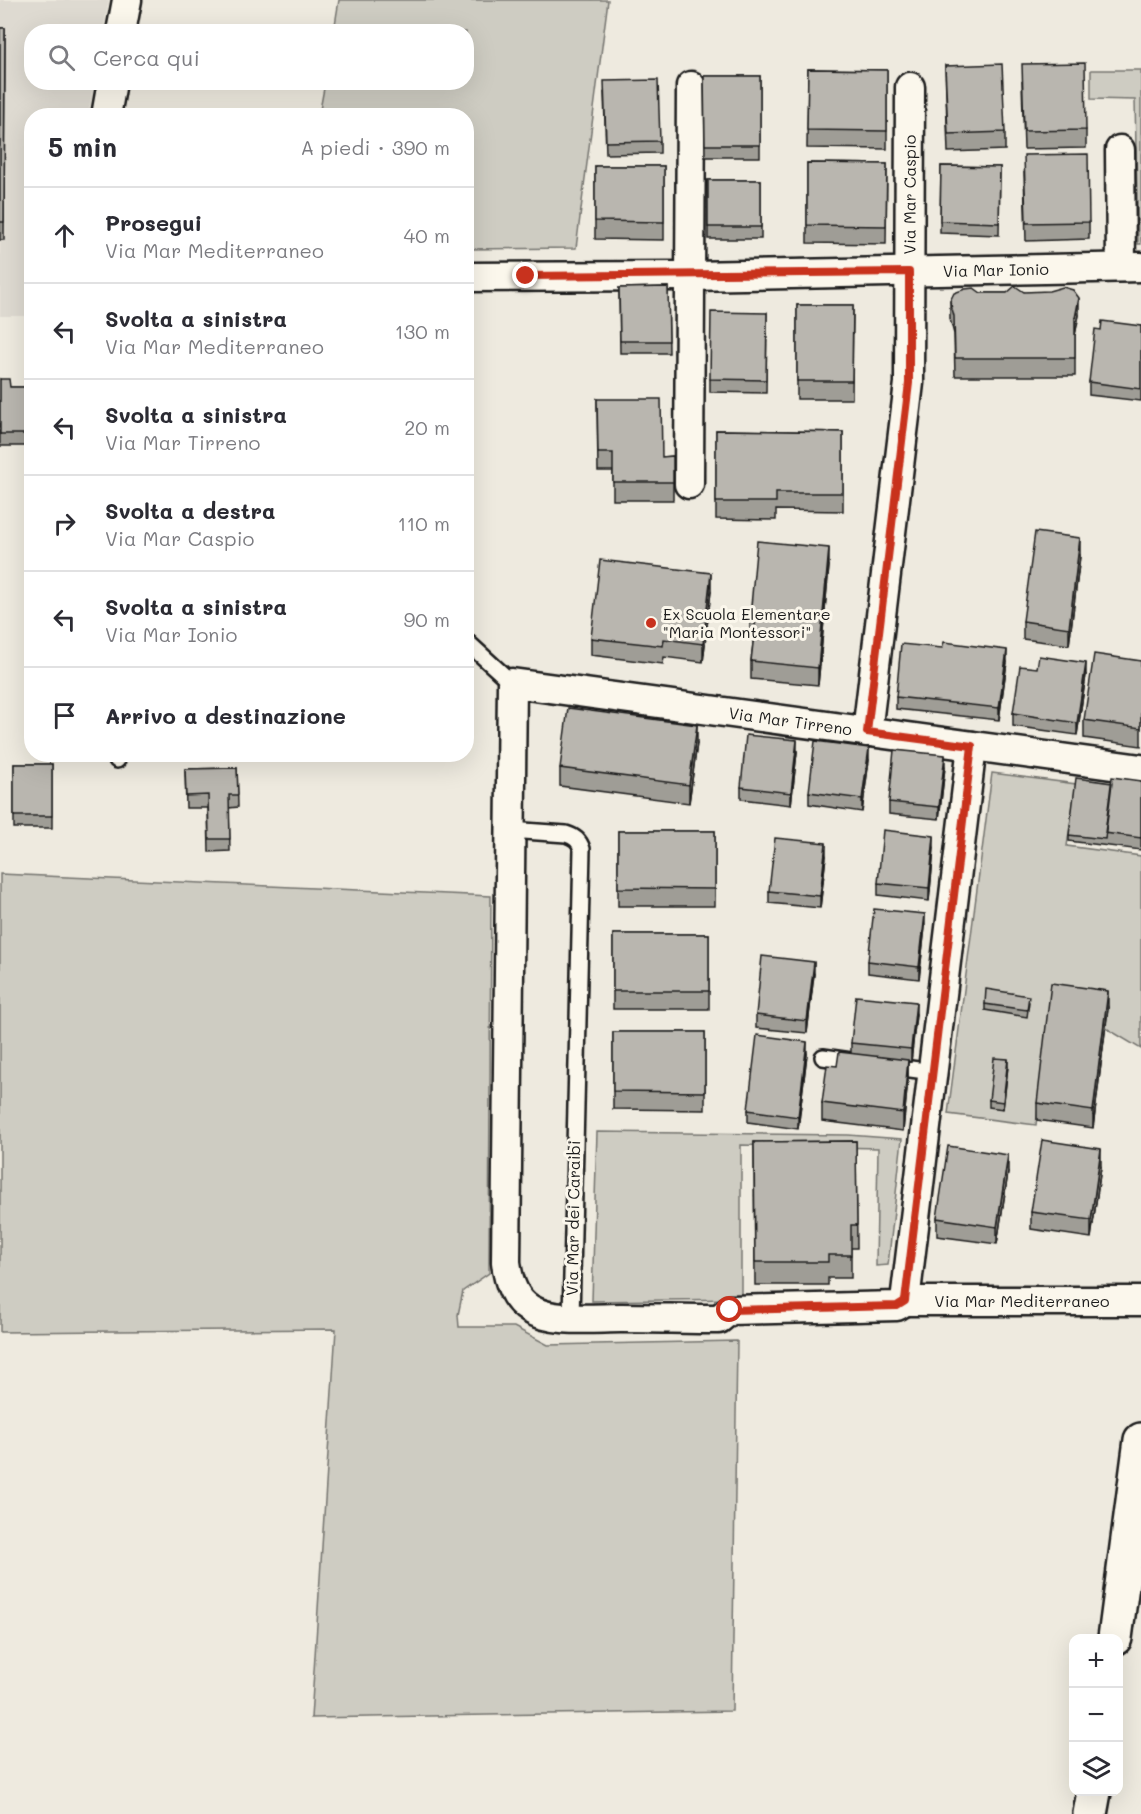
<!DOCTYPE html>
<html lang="it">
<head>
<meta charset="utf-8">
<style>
	:root { --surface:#fff; --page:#f2f2f3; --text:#2b2b33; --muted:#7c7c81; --line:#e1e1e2 }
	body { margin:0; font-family:Mali,sans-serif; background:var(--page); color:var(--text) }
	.controls { position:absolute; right:18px; bottom:18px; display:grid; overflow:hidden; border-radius:12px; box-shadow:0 6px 24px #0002 }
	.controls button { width:54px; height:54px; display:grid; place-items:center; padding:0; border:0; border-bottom:2px solid var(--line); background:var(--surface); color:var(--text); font:30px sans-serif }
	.stop { position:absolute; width:18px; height:18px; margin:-14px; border:4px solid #c8321e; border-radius:50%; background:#fff }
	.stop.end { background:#c8321e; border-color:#fff; box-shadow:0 2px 6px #0008 }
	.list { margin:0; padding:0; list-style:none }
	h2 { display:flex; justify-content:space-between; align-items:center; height:78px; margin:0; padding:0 24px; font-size:26px }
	h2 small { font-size:20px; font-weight:400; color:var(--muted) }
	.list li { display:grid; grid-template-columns:39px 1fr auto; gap:18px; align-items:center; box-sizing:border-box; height:96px; padding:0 24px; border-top:2px solid var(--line) }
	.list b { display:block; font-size:22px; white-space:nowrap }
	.list p { margin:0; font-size:20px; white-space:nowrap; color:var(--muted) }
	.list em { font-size:20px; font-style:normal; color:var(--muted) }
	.icon { flex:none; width:33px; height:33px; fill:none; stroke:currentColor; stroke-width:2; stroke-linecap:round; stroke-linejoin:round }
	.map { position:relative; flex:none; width:1141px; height:1814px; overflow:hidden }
	.search { position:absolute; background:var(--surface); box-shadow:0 6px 24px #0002; left:24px; top:24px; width:450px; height:66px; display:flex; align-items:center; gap:15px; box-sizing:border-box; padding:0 21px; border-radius:24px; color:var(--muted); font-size:22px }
	.panel { position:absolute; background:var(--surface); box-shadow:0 6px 24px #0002; left:24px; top:108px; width:450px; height:654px; border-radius:24px }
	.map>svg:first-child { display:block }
</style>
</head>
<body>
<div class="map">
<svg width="1141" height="1814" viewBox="0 0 1141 1814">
	<rect width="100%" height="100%" fill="#eeeadf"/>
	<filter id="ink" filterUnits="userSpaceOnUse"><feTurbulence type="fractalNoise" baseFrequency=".0167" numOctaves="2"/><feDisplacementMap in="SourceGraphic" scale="12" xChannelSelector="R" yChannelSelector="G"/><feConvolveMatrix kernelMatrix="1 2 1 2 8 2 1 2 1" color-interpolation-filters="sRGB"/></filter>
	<g filter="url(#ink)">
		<!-- built -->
		<path fill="#dedad1" d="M0 0H109L103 31 32 32V82L94 83 88 115 32 116 31 316H0Z"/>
		<!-- green -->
		<path fill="#ceccc2" stroke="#75746f" stroke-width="1.5" d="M339 0H608L576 248 467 249 466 116 319 115 325 83 466 82V32L334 31Z
			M1091 70H1141V244H1138L1135 100 1091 99Z
			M992 773 1076 784 1067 846 1141 856V1049L1106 1028 1108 1008 1051 1001 1036 1125 948 1114Z
			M0 874 491 896 489 1273 463 1291 458 1315 459 1327H514L548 1345 737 1341 732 1711 311 1718 336 1329 0 1332Z
			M597 1132 848 1135 902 1139 888 1265 876 1266 878 1148 741 1145V1299L592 1301Z"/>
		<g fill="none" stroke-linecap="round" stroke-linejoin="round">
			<!-- service casing -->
			<g stroke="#1c1c1c" stroke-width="20">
				<path id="service" d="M466 641 512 683
					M117 760V754
					M510 830 566 834C575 837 579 840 582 849L571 1318
					M823 1057 858 1062
					M888 1066 933 1072"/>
			</g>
			<!-- minor casing -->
			<g stroke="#1c1c1c" stroke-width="33">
				<g id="minor">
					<path d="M121 32 127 0"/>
					<path d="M106 116 112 82"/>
					<path d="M1120 150 1121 267"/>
					<path id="s1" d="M466 277 691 276 1141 267"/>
					<path d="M689 484 691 86"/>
					<path id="s2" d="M867 732 909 383 910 87"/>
					<path id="s3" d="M972 746 905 1301H1141"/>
					<path id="s4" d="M905 1301 897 1306 730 1310 719 1319C686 1319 654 1318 621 1318 595 1318 552 1323 530 1309 513 1299 508 1280 506 1262L512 683 1141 769"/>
				</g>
			</g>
			<!-- primary casing -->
			<g stroke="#1c1c1c" stroke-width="38">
				<path id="primary" d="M1115 1638 1141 1440
					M1090 1814 1094 1792"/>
			</g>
			<!-- service -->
			<use href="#service" stroke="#fbf7ec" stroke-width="15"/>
			<!-- minor -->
			<use href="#minor" stroke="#fbf7ec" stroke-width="28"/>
			<!-- primary -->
			<use href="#primary" stroke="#fbf7ec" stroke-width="33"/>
		</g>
		<!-- wall -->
		<path fill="#9f9d96" stroke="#1c1c1c" stroke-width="1.5" d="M0 28H5L4 240H0Z
			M945 66 1005 132V150L948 152Z
			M808 69 887 70V149L807 148Z
			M704 76H760V157H705Z
			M1022 82 1086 130V148L1024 149Z
			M604 93 660 141V153L606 154Z
			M807 163 887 164 886 244 807 243Z
			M595 166H664V240L595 239Z
			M941 166 1000 167 999 235 940 233Z
			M1024 173 1089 222V239L1026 241Z
			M708 180H761V239H708Z
			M668 287 669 353H620L619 288Z
			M1024 292 1079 315 1075 335V376H955L954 334 950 319V301L981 293H1007Z
			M797 305H853L852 399H797Z
			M767 313 766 393 710 392V379Z
			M1141 326V401L1089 395V382L1101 330Z
			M0 379 10 387H32V446H0Z
			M597 399 662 457 673 456V500H613V471H598Z
			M716 430 843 432V511L776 510V520L716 519Z
			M1080 556 1069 645 1023 639V621Z
			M829 566 818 685 751 679V661L754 635H750V617Z
			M711 591 703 662 664 657 663 664 591 655V638Z
			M1141 661V746L1084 738V720Z
			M1007 662 999 720 896 709V697Z
			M1086 675 1077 735 1013 726V713Z
			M697 743 689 803 560 786V768Z
			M797 752 791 805 741 799V787Z
			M869 760 862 812 809 804V792Z
			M14 764H52V828H14Z
			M945 767 939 819 889 814V802Z
			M237 768 238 807 229 808 230 851 209 852 208 808H186L185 769Z
			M1141 781V850L1069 841V835L1112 783Z
			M618 831H715V906H618Z
			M934 848 929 901 878 895V883Z
			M826 856 820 908 769 903V891Z
			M925 927 919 979 868 973V961Z
			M613 934H709V1009H613Z
			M814 974 807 1033 756 1028V1015Z
			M1029 1002 1027 1017 985 1010V1004Z
			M1108 1008 1093 1128 1037 1120V1103Z
			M916 1014 911 1062 908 1061V1078L903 1131 822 1121V1103L837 1066 851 1053V1043Z
			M613 1032H705V1110L613 1109Z
			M807 1054 798 1129 748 1122V1110Z
			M1008 1066 1003 1109 989 1107V1100Z
			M856 1141 857 1248H851V1278H828V1285H755L754 1142Z
			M1101 1167 1091 1238 1031 1229V1212Z
			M1008 1173 997 1244 937 1236V1218Z"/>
		<!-- shaded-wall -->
		<path fill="#827f7a" stroke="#1c1c1c" stroke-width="1.5" d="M1079 298V315L1075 335V318Z
			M1080 538V556L1069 645V628Z
			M829 548V566L818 685V668Z
			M711 573V591L703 662V644Z
			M1007 650V662L999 720V708Z
			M1086 663V675L1077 735V723Z
			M697 725V743L689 803V785Z
			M797 740V752L791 805V793Z
			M869 748V760L862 812V799Z
			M945 755V767L939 819V807Z
			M934 836V848L929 901V888Z
			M826 843V856L820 908V896Z
			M925 914V927L919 979V967Z
			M814 962V974L807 1033V1021Z
			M1108 991V1008L1093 1128V1111Z
			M916 1002V1014L911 1062V1049Z
			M807 1042V1054L798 1129V1117Z
			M1008 1059V1066L1003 1109V1102Z
			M908 1060V1078L903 1131V1113Z
			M1101 1149V1167L1091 1238V1220Z
			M1008 1155V1173L997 1244V1227Z"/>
		<!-- building -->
		<path fill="#b9b6af" stroke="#1c1c1c" stroke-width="1.5" d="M0 28H5L4 222H0Z
			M1085 63 1086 130 1024 131 1022 64Z
			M1002 64 1005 132 948 134 945 66Z
			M808 69 887 70V131L807 130Z
			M704 76H760V145H705Z
			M658 80 660 141 606 142 604 81Z
			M1088 154 1089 222 1026 223 1024 155Z
			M807 163 887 164 886 226 807 225Z
			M595 166H664V222L595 221Z
			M941 166 1000 167 999 223 940 221Z
			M708 180H761V227H708Z
			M1015 286 1024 292 1049 291 1063 287 1073 290 1079 298 1075 318V358H955L954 316 950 301 954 293 965 289 974 288 981 293H1007Z
			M668 287 669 341H620L619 288Z
			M797 305H853L852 381H797Z
			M711 312 767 313 766 380 710 379Z
			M1102 321 1141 326V389L1089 382 1095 329 1101 330Z
			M0 379H9L10 387H32V434H0Z
			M597 399H661L662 457 673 456V482H613V453H598Z
			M716 430 843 432V493H776V502H716Z
			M1035 532 1080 538 1069 628 1023 621Z
			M757 541 829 548 818 668 751 661 756 617H750Z
			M600 560 711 573 703 644 664 639 663 646 591 638Z
			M944 642 1007 650 999 708 896 697 901 644 942 648Z
			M1094 654 1141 661V728L1084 720Z
			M1039 656 1086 663 1077 723 1013 713 1020 666 1037 668Z
			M568 708 697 725 689 785 560 768Z
			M746 735 797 740 791 793 741 787Z
			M815 741 869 748 862 799 809 792Z
			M894 750 945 755 939 807 889 802Z
			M14 764H52V816H14Z
			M237 768 238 795H229L230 839H209L208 795 186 796 185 769Z
			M1112 777 1141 781V838L1105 833Z
			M1076 778 1112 783 1105 839 1069 835Z
			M883 830 934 836 929 888 878 883Z
			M618 831H715V889L618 888Z
			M775 838 826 843 820 896 769 891Z
			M874 909 925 914 919 967 868 961Z
			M613 934H709V991H613Z
			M762 956 814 962 807 1021 756 1015Z
			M1051 983 1108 991 1093 1111 1037 1103Z
			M986 989 1029 996 1027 1010 985 1004Z
			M856 996 916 1002 911 1049 851 1043Z
			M613 1032H705V1092L613 1091Z
			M757 1035 807 1042 798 1117 748 1110Z
			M839 1052 908 1060 903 1113 822 1103 827 1065 837 1066Z
			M994 1058 1008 1059 1003 1102 989 1100Z
			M1042 1140 1101 1149 1091 1220 1031 1212Z
			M856 1141 857 1225H851V1255H828V1262H755L754 1142Z
			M948 1146 1008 1155 997 1227 937 1218Z"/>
	</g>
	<g fill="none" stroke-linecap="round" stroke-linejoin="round" filter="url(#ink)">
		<!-- route -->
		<path stroke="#c8321e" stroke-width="8" d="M526 276 909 272V383L867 732 972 746 905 1301 897 1306 730 1310"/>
	</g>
	<!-- markers -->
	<circle fill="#c8321e" stroke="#fbf7ec" stroke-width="2" cx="651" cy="623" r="6"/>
	<g text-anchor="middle" stroke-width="6" stroke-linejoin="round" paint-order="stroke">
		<!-- street labels -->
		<g font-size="16" fill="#1c1c1c" stroke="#fbf7ec">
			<text dy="6" stroke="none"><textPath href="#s2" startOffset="540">Via Mar Caspio</textPath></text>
			<text dy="6" stroke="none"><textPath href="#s1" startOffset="530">Via Mar Ionio</textPath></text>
			<text dy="6" stroke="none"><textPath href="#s4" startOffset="1296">Via Mar Tirreno</textPath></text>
			<text transform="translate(573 1218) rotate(-89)" y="6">Via Mar dei Caraibi</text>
			<text dy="6" stroke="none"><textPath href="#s3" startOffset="676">Via Mar Mediterraneo</textPath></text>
		</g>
		<!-- poi labels -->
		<g font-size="16" fill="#1c1c1c" stroke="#fbf7ec" text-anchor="start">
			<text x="663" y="620">Ex Scuola Elementare<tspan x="663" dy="18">"Maria Montessori"</tspan></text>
		</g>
	</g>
</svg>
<div class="controls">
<button>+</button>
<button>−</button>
<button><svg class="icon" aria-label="layers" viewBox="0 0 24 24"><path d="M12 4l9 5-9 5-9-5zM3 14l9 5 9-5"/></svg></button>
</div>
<div class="stop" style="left:730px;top:1310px"></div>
<div class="stop end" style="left:526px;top:276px"></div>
<div class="search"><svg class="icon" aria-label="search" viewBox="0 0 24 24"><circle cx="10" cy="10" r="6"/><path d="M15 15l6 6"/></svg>Cerca qui</div>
<section class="panel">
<h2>5 min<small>A piedi · 390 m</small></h2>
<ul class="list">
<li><svg class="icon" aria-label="ahead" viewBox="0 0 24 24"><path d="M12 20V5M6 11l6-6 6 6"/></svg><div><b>Prosegui</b><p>Via Mar Mediterraneo</p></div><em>40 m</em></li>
<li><svg class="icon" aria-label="left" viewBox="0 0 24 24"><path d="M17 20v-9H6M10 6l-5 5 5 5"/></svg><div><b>Svolta a sinistra</b><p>Via Mar Mediterraneo</p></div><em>130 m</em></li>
<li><svg class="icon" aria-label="left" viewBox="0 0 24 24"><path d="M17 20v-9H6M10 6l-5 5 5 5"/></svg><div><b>Svolta a sinistra</b><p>Via Mar Tirreno</p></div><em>20 m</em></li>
<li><svg class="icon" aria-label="right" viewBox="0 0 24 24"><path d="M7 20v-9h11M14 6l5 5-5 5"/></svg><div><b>Svolta a destra</b><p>Via Mar Caspio</p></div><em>110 m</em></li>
<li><svg class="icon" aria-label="left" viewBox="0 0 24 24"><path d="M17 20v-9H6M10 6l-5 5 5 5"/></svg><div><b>Svolta a sinistra</b><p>Via Mar Ionio</p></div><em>90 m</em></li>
<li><svg class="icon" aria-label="arrive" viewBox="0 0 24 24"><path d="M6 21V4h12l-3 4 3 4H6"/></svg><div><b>Arrivo a destinazione</b></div></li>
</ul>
</section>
</div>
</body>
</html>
